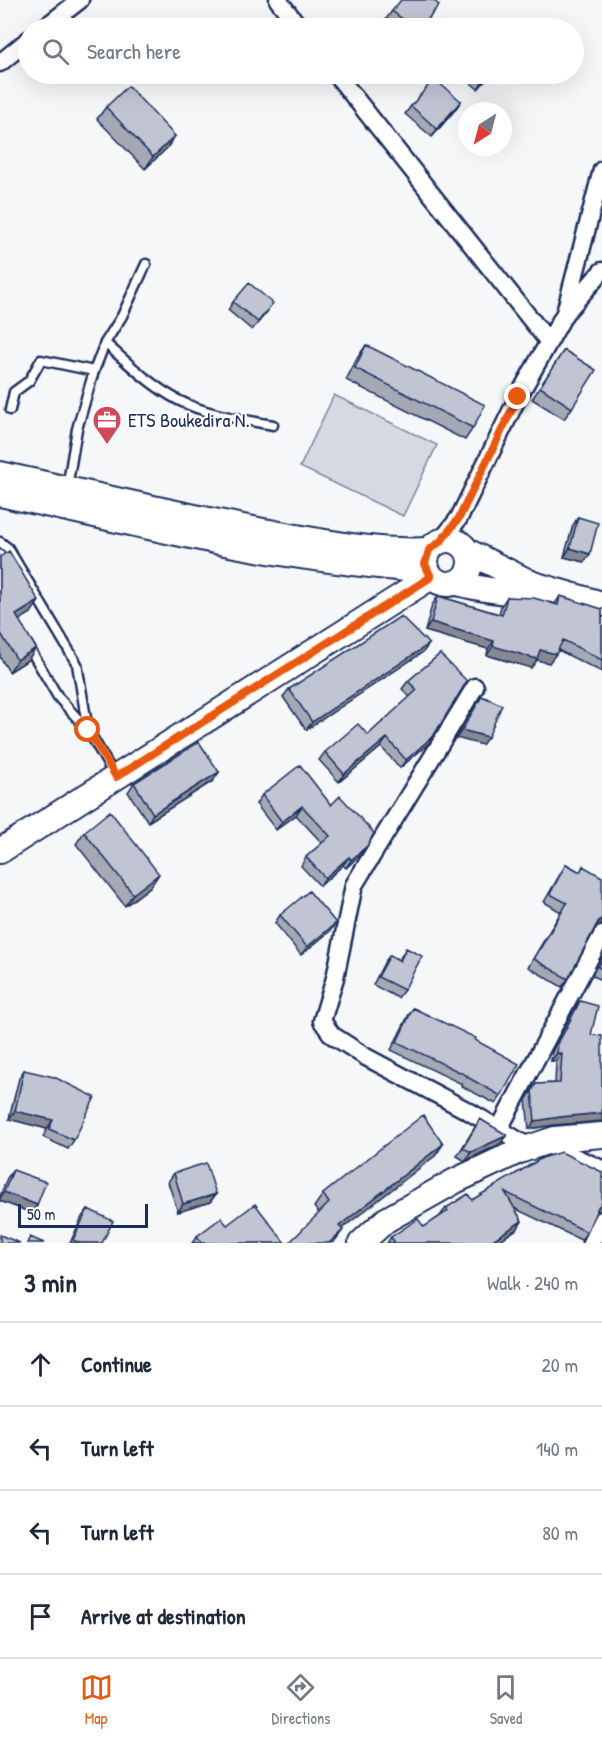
<!DOCTYPE html>
<html lang="en">
<head>
<meta charset="utf-8">
<style>
	:root { --surface:#fff; --page:#f6f6f7; --text:#1f2937; --muted:#747a83; --line:#e0e1e3; --accent:#ea580c }
	body { margin:0; font-family:"Patrick Hand",sans-serif; background:var(--page); color:var(--text) }
	.compass { position:absolute; left:458px; top:102px; width:54px; height:54px; border-radius:50%; background:var(--surface); box-shadow:0 6px 24px #0002; rotate:216deg }
	.scale { position:absolute; left:18px; bottom:15px; width:130px; box-sizing:border-box; padding-left:6px; border:3px solid #1b2f5e; border-top:0; font-size:16px; line-height:21px; white-space:nowrap; color:#1b2f5e; -webkit-text-stroke:4px #fff; paint-order:stroke }
	.stop { position:absolute; width:18px; height:18px; margin:-14px; border:4px solid #ea580c; border-radius:50%; background:#fff }
	.stop.end { background:#ea580c; border-color:#fff; box-shadow:0 2px 6px #0008 }
	.list { margin:0; padding:0; list-style:none }
	h2 { display:flex; justify-content:space-between; align-items:center; height:78px; margin:0; padding:0 24px; font-size:26px }
	h2 small { font-size:20px; font-weight:400; color:var(--muted) }
	.list li { display:grid; grid-template-columns:39px 1fr auto; gap:18px; align-items:center; box-sizing:border-box; height:84px; padding:0 24px; border-top:2px solid var(--line) }
	.list b { display:block; font-size:22px; white-space:nowrap }
	.list em { font-size:20px; font-style:normal; color:var(--muted) }
	.icon { flex:none; width:33px; height:33px; fill:none; stroke:currentColor; stroke-width:2; stroke-linecap:round; stroke-linejoin:round }
	.map { position:relative; flex:none; width:602px; height:1243px; overflow:hidden }
	.search { position:absolute; background:var(--surface); box-shadow:0 6px 24px #0002; left:18px; right:18px; top:18px; height:66px; display:flex; align-items:center; gap:15px; box-sizing:border-box; padding:0 21px; border-radius:33px; color:var(--muted); font-size:22px }
	.sheet { height:414px; background:var(--surface) }
	nav { display:flex; justify-content:space-around; align-items:center; box-sizing:border-box; height:84px; border-top:2px solid var(--line); background:var(--surface); font-size:16px; color:var(--muted) }
	nav a { display:grid; justify-items:center; gap:3px }
	nav .on { color:var(--accent) }
	.map>svg:first-child { display:block }
</style>
</head>
<body>
<div class="map">
<svg width="602" height="1243" viewBox="0 0 602 1243">
	<rect width="100%" height="100%" fill="#f6f7f9"/>
	<filter id="ink" filterUnits="userSpaceOnUse"><feTurbulence type="fractalNoise" baseFrequency=".0167" numOctaves="2"/><feDisplacementMap in="SourceGraphic" scale="12" xChannelSelector="R" yChannelSelector="G"/><feConvolveMatrix kernelMatrix="1 2 1 2 8 2 1 2 1" color-interpolation-filters="sRGB"/></filter>
	<g filter="url(#ink)">
		<!-- green -->
		<path fill="#d6d9e2" stroke="#7884a0" stroke-width="1.5" d="M334 395 437 445 403 516 300 467Z"/>
		<g fill="none" stroke-linecap="round" stroke-linejoin="round">
			<!-- lane casing -->
			<g stroke="#1b2f5e" stroke-width="13">
				<path id="lane" d="M105 343C128 363 151 386 178 400 207 415 241 419 273 425
					M10 410 14 392 29 381 41 360 94 371
					M67 488 77 429 94 371 105 343 122 316 146 264
					M0 542 8 548 77 664 88 730
					M27 644 58 697 88 730 114 775"/>
			</g>
			<!-- street casing -->
			<g stroke="#1b2f5e" stroke-width="21">
				<path id="street" d="M278 0 300 28
					M44 28 80 0
					M0 63 28 40
					M336 74 548 341
					M567 311 602 271
					M441 541 459 518 518 397 565 313 602 170
					M475 687 354 885 335 978 322 1021 332 1035 366 1057 470 1112 529 1147
					M499 1129 602 935
					M543 1143 602 1169
					M591 1243 602 1220"/>
			</g>
			<!-- secondary casing -->
			<g stroke="#1b2f5e" stroke-width="28">
				<path id="secondary" d="M0 474C86 493 172 513 258 530 315 540 371 553 429 550
					M0 494C70 509 140 526 210 540 281 555 354 564 427 571
					M426 562a22 22 0 1 1 44 0a22 22 0 1 1-44 0Z
					M467 551 533 584 602 604
					M457 583C487 591 515 595 545 591
					M0 851 431 577
					M361 1243 386 1220 455 1181 519 1151 555 1139 602 1135"/>
			</g>
			<!-- lane -->
			<use href="#lane" stroke="#fff" stroke-width="8"/>
			<!-- street -->
			<use href="#street" stroke="#fff" stroke-width="16"/>
			<!-- secondary -->
			<use href="#secondary" stroke="#fff" stroke-width="24"/>
		</g>
		<!-- wall -->
		<path fill="#a5a9b5" stroke="#1b2f5e" stroke-width="1.5" d="M439 5 421 28H399L386 19 392 11Z
			M460 74H491L478 89Z
			M461 101 432 137 405 114 411 106Z
			M106 107 175 136 167 148 145 169 97 119Z
			M233 302 268 311 252 330 228 310Z
			M366 345 473 428 465 440 346 380 358 357Z
			M564 350 572 408 564 419 532 399Z
			M578 517 590 554 584 562 564 557 573 525Z
			M0 557 31 613 19 620 28 660 9 672 0 657Z
			M438 596 499 614 501 606 507 597 555 604 560 596 602 609V672L558 650 549 663 537 660 531 668 487 655 488 649 425 631 432 605Z
			M429 644 423 652 306 730 283 697 289 689Z
			M440 654 429 743 400 768 381 747 339 782 319 760 325 752 368 735 410 697 402 689 408 681Z
			M219 772 213 781 148 822 128 792 134 783Z
			M262 795 331 805 367 846 361 854 346 868 343 865 320 886 301 866 306 857 322 843 296 815 276 830 256 804Z
			M84 832 151 886 125 906 76 844Z
			M566 864 580 872 583 866 597 926 568 979 562 987 528 967 561 912 544 902Z
			M280 915 336 923 330 931 301 955 275 923Z
			M406 948 404 990 398 998 373 985 384 963 390 955 399 960Z
			M602 956V981L592 975Z
			M580 1001 554 1125 529 1129 526 1100 536 1084 555 1083 556 1061H551L552 1052 574 1009Z
			M413 1008 475 1040 501 1096 496 1104 461 1086 462 1084 391 1050 408 1016Z
			M24 1070 74 1140 68 1149 43 1137 47 1129 9 1119 19 1078Z
			M480 1119 500 1144 465 1161 457 1156Z
			M443 1144 435 1156 319 1213 314 1207 323 1194Z
			M542 1158 602 1211H596L587 1232 581 1240 514 1208 522 1221 517 1229 495 1243H387L391 1237 424 1227 440 1216 446 1208 472 1200Z
			M13 1170 32 1213 0 1201V1196L7 1178Z
			M174 1173 216 1194 210 1202 178 1212 168 1182Z
			M88 1209 102 1243H70L82 1217Z
			M227 1225 285 1243H192L197 1236Z"/>
		<!-- shaded-wall -->
		<path fill="#868994" stroke="#1b2f5e" stroke-width="1.5" d="M490 74H491L478 89 483 81Z
			M461 101 455 110 432 137 437 129Z
			M175 136 167 148 145 169 153 157Z
			M570 548 590 554 584 562 564 557Z
			M39 601 31 613 8 627 16 615Z
			M431 622 494 641 488 649 425 631Z
			M429 644 423 652 306 730 312 722Z
			M493 646 540 650 556 654 549 663 537 660 531 668 487 655Z
			M36 648 28 660 9 672 17 660Z
			M462 730 488 737 482 745 456 738Z
			M434 735 429 743 400 768 406 760Z
			M387 738 381 747 339 782 344 774Z
			M219 772 213 781 148 822 153 814Z
			M302 806 296 815 276 830 282 822Z
			M367 846 361 854 346 868 351 860Z
			M349 857 343 865 320 886 325 878Z
			M159 874 151 886 125 906 133 894Z
			M602 918V925L597 926 593 930Z
			M336 923 330 931 301 955 307 947Z
			M557 1053H562L556 1061H551Z
			M15 1111 53 1120 47 1129 9 1119Z
			M602 1113V1121L554 1125 529 1129 535 1121 560 1117Z
			M506 1136 500 1144 465 1161 471 1152Z
			M443 1144 435 1156 330 1238 339 1226Z
			M4 1192 37 1205 32 1213 0 1201V1198Z
			M216 1194 210 1202 178 1212 183 1204Z
			M602 1203V1211H597L598 1207Z
			M522 1221 517 1229 495 1243H488Z
			M343 1230 334 1242 329 1243Z"/>
		<!-- building -->
		<path fill="#c0c4d3" stroke="#1b2f5e" stroke-width="1.5" d="M401 0H433L439 5 421 28H415L392 11Z
			M475 74H490L483 81Z
			M434 79 461 101 437 129 411 106Z
			M128 86 175 136 153 157 106 107Z
			M249 283 273 303 258 322 233 302Z
			M366 345 485 405 473 428 355 368Z
			M564 350 596 370 572 408 540 387Z
			M578 517 598 523 590 554 570 548Z
			M9 551 39 601 16 615 36 648 17 660 0 632V557Z
			M438 596 502 615 507 597 534 598 558 605 560 596 602 609V660L563 640 556 654 540 650 537 659 493 646 494 641 431 622Z
			M401 616 429 644 312 722 289 689Z
			M440 654 467 681 434 735 406 760 387 738 344 774 325 752 358 724 368 735 417 690 408 681Z
			M482 696 502 705 488 737 462 730Z
			M199 742 219 772 153 814 134 783Z
			M300 765 331 805 340 796 374 833 367 846 351 860 349 857 325 878 306 857 330 836 302 806 282 822 262 795Z
			M110 811 159 874 133 894 84 832Z
			M566 864 580 872 583 866 602 877V918L598 922 568 979 534 959 567 903 550 894Z
			M309 891 336 923 307 947 280 915Z
			M406 948 422 956 404 990 378 977 390 955 400 961Z
			M602 960V969L598 967Z
			M580 1001 598 1006 591 1035 602 1036V1113L560 1117 535 1121 532 1091 536 1084 560 1083 562 1053H557L558 1044Z
			M413 1008 476 1038 475 1040 519 1064 501 1096 467 1077 468 1076 397 1042Z
			M24 1070 54 1077 95 1097 74 1140 49 1129 53 1120 15 1111Z
			M423 1115 443 1144 339 1226 343 1230 329 1243H289L329 1203 323 1194Z
			M480 1119 507 1135 506 1136 471 1152 463 1148Z
			M561 1152 602 1172V1203L598 1207 587 1232 505 1192 522 1221 488 1243H395L391 1237 418 1219 424 1227 448 1211 446 1208 468 1194 472 1200 542 1158Z
			M206 1163 216 1194 183 1204 174 1173Z
			M13 1170 46 1182 37 1205 4 1192Z
			M255 1204 285 1243H202L197 1236 221 1218 227 1225Z
			M88 1209 113 1221 102 1243H80L73 1240Z
			M0 1235 20 1243H0Z
			M30 1237 44 1243H27Z"/>
	</g>
	<g fill="none" stroke-linecap="round" stroke-linejoin="round" filter="url(#ink)">
		<!-- route -->
		<path stroke="#ea580c" stroke-width="8" d="M88 730 116 777 431 577 425 564 429 550 441 541 459 518 518 397"/>
	</g>
	<!-- icons -->
	<defs>
		<g id="office-pin" transform="scale(1.5)"><path d="M0 17L-7.5 6A9.5 9.5 0 1 1 7.5 6Z" fill="#d1495b" stroke="#fff"/><path d="M-6-3h4V-5.5h4V-3h4V5H-6ZM-1-4.5V-3h2v-1.5ZM-6 0V1H6V0Z" fill="#fff"/></g>
	</defs>
	<g fill-rule="evenodd">
		<use href="#office-pin" x="107" y="420"/>
	</g>
	<g text-anchor="middle" stroke-width="4.5" stroke-linejoin="round" paint-order="stroke">
		<!-- poi labels -->
		<g font-size="20" fill="#1b2f5e" stroke="#fff" text-anchor="start">
			<text x="128" y="427">ETS Boukedira N.</text>
		</g>
	</g>
</svg>
<svg class="compass" viewBox="-18 -18 36 36"><path d="M0-13l5 13h-10z" fill="#e53935"/><path d="M0 13l5-13h-10z" fill="#747a83"/></svg>
<div class="scale">50 m</div>
<div class="stop" style="left:88px;top:730px"></div>
<div class="stop end" style="left:518px;top:397px"></div>
<div class="search"><svg class="icon" aria-label="search" viewBox="0 0 24 24"><circle cx="10" cy="10" r="6"/><path d="M15 15l6 6"/></svg>Search here</div>
</div>
<section class="sheet">
<h2>3 min<small>Walk · 240 m</small></h2>
<ul class="list">
<li><svg class="icon" aria-label="ahead" viewBox="0 0 24 24"><path d="M12 20V5M6 11l6-6 6 6"/></svg><div><b>Continue</b></div><em>20 m</em></li>
<li><svg class="icon" aria-label="left" viewBox="0 0 24 24"><path d="M17 20v-9H6M10 6l-5 5 5 5"/></svg><div><b>Turn left</b></div><em>140 m</em></li>
<li><svg class="icon" aria-label="left" viewBox="0 0 24 24"><path d="M17 20v-9H6M10 6l-5 5 5 5"/></svg><div><b>Turn left</b></div><em>80 m</em></li>
<li><svg class="icon" aria-label="arrive" viewBox="0 0 24 24"><path d="M6 21V4h12l-3 4 3 4H6"/></svg><div><b>Arrive at destination</b></div></li>
</ul>
</section>
<nav>
<a class="on"><svg class="icon" aria-label="map" viewBox="0 0 24 24"><path d="M3 6l6-2 6 2 6-2v14l-6 2-6-2-6 2zM9 4v14M15 6v14"/></svg>Map</a>
<a><svg class="icon" aria-label="directions" viewBox="0 0 24 24"><path d="M12 3l9 9-9 9-9-9zM9 14v-3h6M13 9l2 2-2 2"/></svg>Directions</a>
<a><svg class="icon" aria-label="saved" viewBox="0 0 24 24"><path d="M7 4h10v16l-5-4-5 4z"/></svg>Saved</a>
</nav>
</body>
</html>
